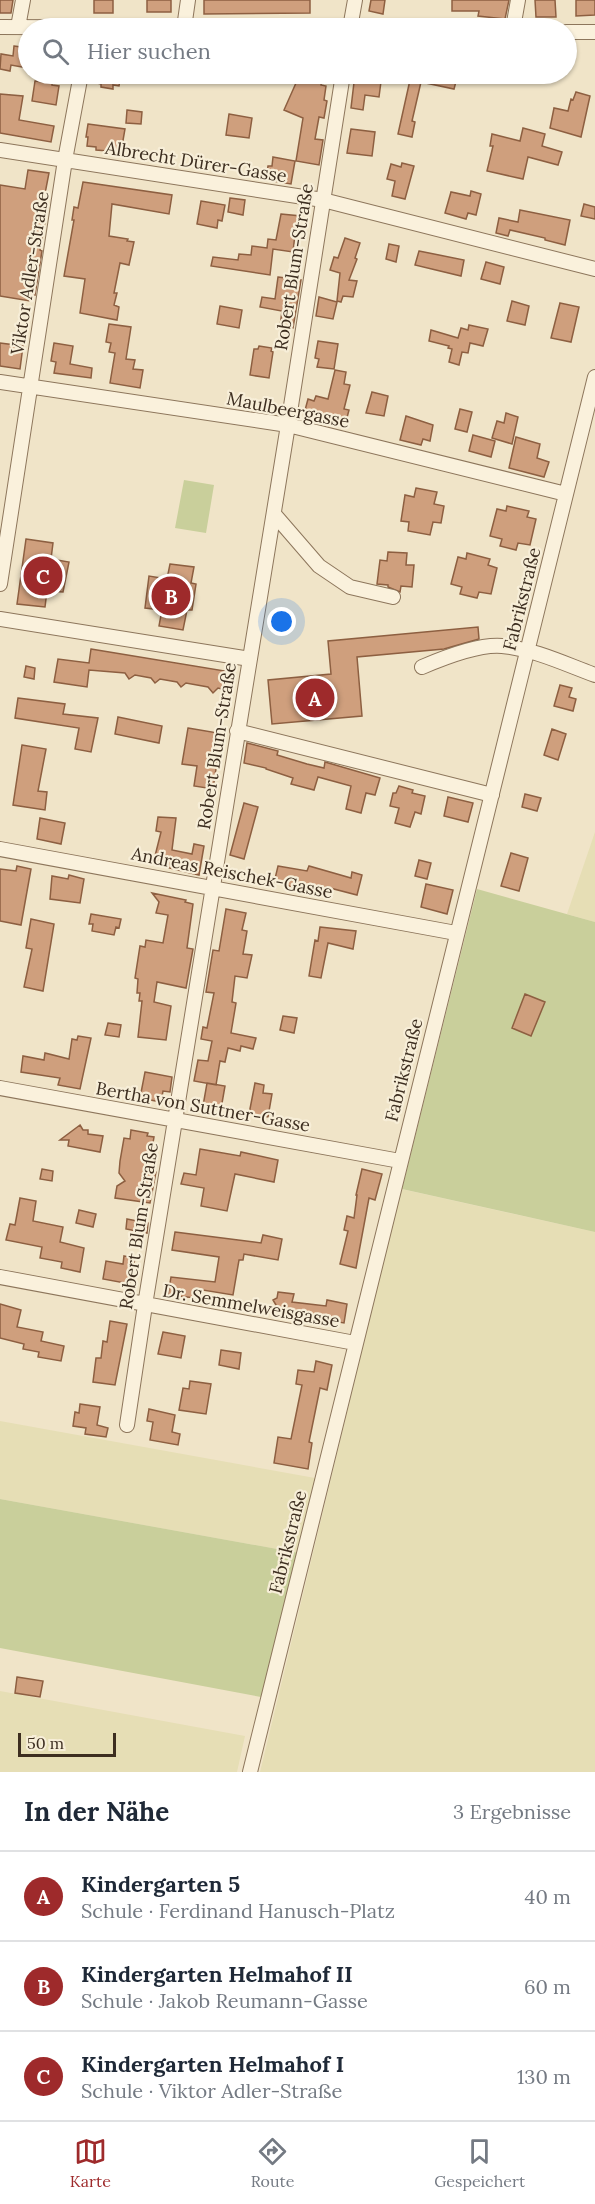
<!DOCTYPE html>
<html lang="de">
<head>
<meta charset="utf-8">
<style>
	:root { --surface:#fff; --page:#f2f2f3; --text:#1f2937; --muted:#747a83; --line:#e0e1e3; --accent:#9e2a2b }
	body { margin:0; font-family:Lora,serif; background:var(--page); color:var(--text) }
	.scale { position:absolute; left:18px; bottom:15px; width:98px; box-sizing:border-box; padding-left:6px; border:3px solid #3d2e20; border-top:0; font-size:16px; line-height:21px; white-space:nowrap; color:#3d2e20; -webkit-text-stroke:4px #f7eed8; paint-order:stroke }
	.you { position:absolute; left:282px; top:622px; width:21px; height:21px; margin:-15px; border:4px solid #fff; border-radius:50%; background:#1a73e8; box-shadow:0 0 0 9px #1a73e833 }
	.badge { display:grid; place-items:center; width:39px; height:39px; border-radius:50%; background:var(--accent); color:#fff; font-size:20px; font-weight:700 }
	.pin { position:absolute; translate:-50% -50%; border:3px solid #fff; box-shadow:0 2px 6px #0006 }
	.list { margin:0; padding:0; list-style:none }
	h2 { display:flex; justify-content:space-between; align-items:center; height:78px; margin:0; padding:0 24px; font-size:26px }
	h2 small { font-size:20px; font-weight:400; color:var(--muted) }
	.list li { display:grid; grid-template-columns:39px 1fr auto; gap:18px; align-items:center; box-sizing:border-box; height:90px; padding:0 24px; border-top:2px solid var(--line) }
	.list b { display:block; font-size:22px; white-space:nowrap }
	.list p { margin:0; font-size:20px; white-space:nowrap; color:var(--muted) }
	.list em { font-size:20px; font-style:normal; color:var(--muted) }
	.icon { flex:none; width:33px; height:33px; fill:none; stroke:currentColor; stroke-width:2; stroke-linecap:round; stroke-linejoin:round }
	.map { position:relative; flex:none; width:595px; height:1772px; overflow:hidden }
	.search { position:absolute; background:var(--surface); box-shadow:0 2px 4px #0004; left:18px; right:18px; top:18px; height:66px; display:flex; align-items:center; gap:15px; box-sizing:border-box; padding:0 21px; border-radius:33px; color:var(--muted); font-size:22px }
	.sheet { height:348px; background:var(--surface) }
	nav { display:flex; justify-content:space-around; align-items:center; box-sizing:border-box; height:84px; border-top:2px solid var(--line); background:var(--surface); font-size:16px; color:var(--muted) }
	nav a { display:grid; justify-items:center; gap:3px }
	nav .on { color:var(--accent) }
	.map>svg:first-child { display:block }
</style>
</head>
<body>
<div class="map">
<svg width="595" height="1772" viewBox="0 0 595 1772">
	<rect width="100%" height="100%" fill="#f0e4c8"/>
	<!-- farmland -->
	<path fill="#e6deb5" d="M595 832V922L567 914Z
		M401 1189 595 1232V1772H260Z
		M0 1421 315 1478 299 1553 0 1499Z
		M0 1691 245 1736 237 1772H0Z"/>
	<!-- green -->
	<path fill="#c9cf9b" d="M184 480 214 485 206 533 175 528Z
		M477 889 595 922V1232L402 1189Z
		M0 1499 299 1553 261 1697 0 1648Z"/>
	<!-- building -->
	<path fill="#cf9f7d" stroke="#8d5f41" stroke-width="1.5" d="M0 0H13L11 13H0Z
		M94 0H113V13H94Z
		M147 0H171V12H147Z
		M204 0H310V13L204 14Z
		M371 0H385L383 14 369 11Z
		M452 0H509L505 19 478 16 479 11H452Z
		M535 0H555L556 17H536Z
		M576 0H595V15L576 16Z
		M14 46 28 48V68L11 65 10 71 0 69 1 54 13 56Z
		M99 74H121L119 86 113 85V89L101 87V84L97 83Z
		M300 74H323L321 85 326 86 324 100 327 101 324 118 319 117 315 139 323 140 319 165 296 161 303 118 284 110Z
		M355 74H382L379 97 365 95 363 110 351 108Z
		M402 74H458L454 89 421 82 412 121 415 122 412 137 398 134 410 80 401 78Z
		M35 81 52 83V85L59 86 56 105 32 101Z
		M576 92 590 96 581 137 550 128 554 108 568 111 571 99 573 100Z
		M0 94 23 96 19 120 54 126 51 142 0 133Z
		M127 110 142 112 141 124 126 123Z
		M229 114 252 118 249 138 226 135Z
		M88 124 125 129 121 152 96 150V147L87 146 88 137H86Z
		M523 128 545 134 542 146 562 152 558 165 528 157 523 179 487 171 493 146H490L492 134 520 141Z
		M351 129 375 132 372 156 347 153Z
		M273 157 295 161 291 184 266 180 268 166H272Z
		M402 163 414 166 405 199 392 196 395 181 387 179 391 164 401 167Z
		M28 170 49 173 43 204 48 205 40 250 42 251 35 295 31 294 30 301 0 296V185L25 189Z
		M83 182 172 195 169 214 112 204 109 236 128 239 127 241 134 242 129 265 120 263 114 293H117L114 305 119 307 117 320 80 313 85 279 64 276 74 220H72L74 207 78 208Z
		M471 191 481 194 476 215 468 213 466 219 445 213 451 192 470 196Z
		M230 198 245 200 243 215 228 212Z
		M201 201 225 205 222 221 218 220 217 228 197 224Z
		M584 204 595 207V219L581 216Z
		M520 210 570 220 565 245 545 240V238L510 230 508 236 496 233 499 218 518 222Z
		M281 214 301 216 298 235 295 234 293 252 273 249 270 275 211 266 213 257 238 260 239 254 251 255 252 246 267 248 268 239 276 240Z
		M345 238 360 243 355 258 357 259 349 280 357 281 353 297 343 296 341 302 337 301 340 273 330 270 334 257 338 258Z
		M389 244 399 246 396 262 386 259Z
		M419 251 464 260 461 276 415 265Z
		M486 262 504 267 500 284 481 279Z
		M278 277 301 280 293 328 280 326 282 311 260 307 262 297 275 299Z
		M319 297 337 302 333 319 316 316Z
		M512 301 529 306 525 325 507 321Z
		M560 303 579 307 571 342 551 338Z
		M220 306 242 310 239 328 217 324Z
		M109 324 131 327 126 359 135 360 133 369 143 370 140 388 110 383 115 353 109 352 111 343 106 342Z
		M469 325 488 329 483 346 470 343 468 353 462 352 459 365 449 362 452 349 448 348 449 346 429 341 431 330 458 338 461 328 468 330Z
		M318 341 338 344 334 369 317 367 319 359 315 358Z
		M0 343 23 346 20 369 0 366Z
		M54 343 73 346 70 364 92 368 91 378 54 373 56 362 51 361Z
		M259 346 272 348 271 351 273 352 269 378 250 375 254 349H258Z
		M335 370 346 372 344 384 350 385 344 409 349 410 345 425 304 414 308 399 314 401 316 396 328 399Z
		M372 392 388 396 384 416 366 413Z
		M460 409 472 412 467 432 455 429Z
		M506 413 518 417 512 444 492 438 497 421 504 423Z
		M406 416 433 425 430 441 423 439 421 445 400 440Z
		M473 435 495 441 491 457 469 451Z
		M516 437 540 444 537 458 549 462 544 477 509 468Z
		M416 488 437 492 434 504 444 506 441 523 433 522 430 535 408 531 409 522 401 521 405 495 414 497Z
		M507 506 529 511 527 517 536 519 530 545 518 543 516 550 500 546 502 539 490 536 497 509 506 511Z
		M26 539 53 543 51 559 69 562 63 592 47 591 45 607 17 604Z
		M388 552 407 553 406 565H414L412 587 401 586 400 592 388 587V585L377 584 380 560 387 561Z
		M467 553 490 559 488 565 497 568 491 594 479 592 477 598 460 594 462 587 451 584 458 557 466 559Z
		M170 564 194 567 191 583 196 584 192 610H187L183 630 159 626 162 610 145 608 149 576 167 579Z
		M478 627 479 639 444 649 357 657 362 716 272 724 268 680 331 674 328 641Z
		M91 649 225 671 222 689 218 688 213 693 208 687 186 683 181 687 177 682 160 679 155 683 151 678 135 675 129 679 125 673 89 670 87 687 54 682 58 659 89 663Z
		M26 666 35 668 34 679 24 677Z
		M560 685 572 688 569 697 576 699 573 711 554 706Z
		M18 698 65 704 63 714 98 718 91 752 75 749 79 728 15 718Z
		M118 717 162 726 159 743 115 734Z
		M188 728 218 733 213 762H217L213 789 194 786 197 766 182 764Z
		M552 729 566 734 558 760 544 755Z
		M247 743 278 751 277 755 307 764 324 768 325 762 380 778 375 795 366 793 361 813 346 809 351 786 318 777 314 790 291 784 293 778 266 769V768L244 763Z
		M22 745 46 749 38 791 47 792 45 810 13 805Z
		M399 786 413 790 412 793 425 796 421 814 415 812 410 827 395 823 399 808 390 806 393 793H396Z
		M525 794 541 798 537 811 522 807Z
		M448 797 473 803 468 822 444 816Z
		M244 803 258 807 244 859 230 855Z
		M158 817 176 818 172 850 192 854 194 844 204 846 199 875 153 864 161 832 156 831Z
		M40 818 65 823 61 844 37 839Z
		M511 853 528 858 519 891 501 886Z
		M419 860 431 863 427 879 415 876Z
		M17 866 31 869 21 925 0 921V869L16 871Z
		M278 866 307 871 309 866 351 878 352 872 362 875 357 895 326 887 324 893 274 883Z
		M69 875 84 879 80 903 50 899 52 876 68 879Z
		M426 884 453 890 447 914 421 907Z
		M152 893 186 900 185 902 193 904 187 948 193 949 186 988 157 982 154 1002 171 1006 166 1040 138 1037 142 1001H139L140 993H137L138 979 135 978 140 946 145 947 146 940 163 943 168 915 156 913 159 902Z
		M226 909 246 913 242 930 247 931 243 954 252 955 247 978 235 976 232 1002 236 1003 231 1033 256 1038 253 1049 241 1046 240 1051 228 1048 225 1062 220 1061 216 1085 194 1081 198 1060 208 1061 212 1041 201 1039 203 1027 207 1028 214 993 206 992 213 950 219 951Z
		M91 914 121 919 119 928 116 927 114 935 92 931 93 924H89Z
		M31 919 54 924 43 991 24 987 32 949 26 948Z
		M320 927 356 931 353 949 328 943 321 978 309 976 315 940 318 941Z
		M525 994 545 1002 531 1036 512 1028Z
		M283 1016 297 1018 294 1033 280 1030Z
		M108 1023 121 1025 119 1037 105 1035Z
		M78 1036 91 1038 80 1089 58 1085 60 1078 21 1072 23 1056 44 1060 45 1053 69 1059 72 1039 77 1040Z
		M145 1072 172 1077 170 1092 163 1091 161 1102 140 1098Z
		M207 1083 225 1086 221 1109 203 1106Z
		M255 1083 264 1085 263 1093 272 1094 268 1117 249 1114Z
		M80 1125 83 1130H88V1134L103 1136 100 1152 68 1146 69 1140H60Z
		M131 1130 148 1133 147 1136 154 1137 153 1143H155L150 1170 156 1172 150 1203 115 1198 117 1186 125 1181 119 1173 120 1161 124 1138 130 1139Z
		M200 1149 240 1156 241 1152 278 1160 274 1182 235 1174 227 1211 201 1206 204 1188 181 1184 184 1173 196 1175Z
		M42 1169 53 1171 52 1181 40 1179Z
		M362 1169 382 1174 375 1200 369 1198 356 1268 340 1264 348 1231 344 1230 347 1216 354 1218 357 1195H356Z
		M20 1198 36 1201 33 1221 63 1227 60 1242 84 1248 80 1272 61 1268 62 1262 40 1258 42 1247 6 1240 10 1224 15 1225Z
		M79 1210 96 1214 93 1227 76 1223Z
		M127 1219 148 1223 147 1233 126 1229Z
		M175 1232 261 1243 263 1235 282 1239 278 1260 244 1254 243 1260H239L233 1295 197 1289 196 1298 168 1295 171 1277 215 1282 219 1257 172 1250Z
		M124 1256 135 1258 130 1284 103 1279 106 1261 123 1264Z
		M278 1292 294 1294 292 1302 326 1306 327 1300 347 1304 344 1323 315 1318 314 1323 301 1321 300 1314 275 1310 276 1305 273 1300 277 1298Z
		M0 1304 21 1310 17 1327 43 1332 41 1341 64 1346 61 1361 38 1357 39 1352 23 1349 24 1344 0 1338Z
		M110 1321 127 1324 115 1385 93 1382 96 1358H101L103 1341 107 1342Z
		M163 1332 185 1336 181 1358 158 1354Z
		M221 1350 241 1353 239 1369 219 1365Z
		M316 1361 332 1365 327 1390 320 1388 309 1442 312 1443 308 1469 274 1463 278 1437 291 1439 302 1385 296 1384 298 1370 314 1372Z
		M190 1381 211 1384 206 1414 179 1410 183 1388 189 1389Z
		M80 1404 100 1407 97 1425 108 1428 106 1437 85 1434 86 1428 73 1426 75 1412 79 1413Z
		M149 1409 175 1415 172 1432 180 1434 178 1445 150 1440 153 1422 147 1421Z
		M17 1677 43 1681 40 1697 15 1693Z"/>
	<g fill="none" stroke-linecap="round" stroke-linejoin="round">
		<!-- minor casing -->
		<g stroke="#8d765c" stroke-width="16">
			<path id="minor" d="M0 27 236 28
				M18 27 23 0
				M184 28 188 0
				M350 28 355 0
				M513 28 518 0
				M566 32H595
				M0 150 323 200 595 269
				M0 382 288 425 566 494
				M274 514 319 566 350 587 393 597
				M0 584 65 160 81 74
				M0 619 250 659
				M422 667C443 658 480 644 502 646 534 649 565 664 595 675
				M237 731 492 795
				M0 849 456 933
				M0 1088 400 1161
				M0 1277 355 1343
				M127 1425 145 1305 288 425 343 74
				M250 1772 595 377"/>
		</g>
		<!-- minor -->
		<use href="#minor" stroke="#faf1dc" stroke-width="14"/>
	</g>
	<g text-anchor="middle" stroke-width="4.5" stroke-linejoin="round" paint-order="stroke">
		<!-- street labels -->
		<g font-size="18" fill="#3d2e20" stroke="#f7eed8">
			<text transform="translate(196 162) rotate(9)" y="6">Albrecht Dürer-Gasse</text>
			<text transform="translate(294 267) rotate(-81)" y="6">Robert Blum-Straße</text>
			<text transform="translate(30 273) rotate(-81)" y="6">Viktor Adler-Straße</text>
			<text transform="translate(288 410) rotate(11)" y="6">Maulbeergasse</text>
			<text transform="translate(522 599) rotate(-76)" y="6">Fabrikstraße</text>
			<text transform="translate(217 746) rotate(-81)" y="6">Robert Blum-Straße</text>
			<text transform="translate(232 873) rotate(11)" y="6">Andreas Reischek-Gasse</text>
			<text transform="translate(404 1070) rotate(-76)" y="6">Fabrikstraße</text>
			<text transform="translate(203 1107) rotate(10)" y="6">Bertha von Suttner-Gasse</text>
			<text transform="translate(139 1226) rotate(-81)" y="6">Robert Blum-Straße</text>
			<text transform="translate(251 1306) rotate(10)" y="6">Dr. Semmelweisgasse</text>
			<text transform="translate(288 1542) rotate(-76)" y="6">Fabrikstraße</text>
		</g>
	</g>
</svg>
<div class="scale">50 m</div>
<div class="you"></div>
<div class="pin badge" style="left:315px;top:698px">A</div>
<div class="pin badge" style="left:171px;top:596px">B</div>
<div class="pin badge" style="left:43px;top:576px">C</div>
<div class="search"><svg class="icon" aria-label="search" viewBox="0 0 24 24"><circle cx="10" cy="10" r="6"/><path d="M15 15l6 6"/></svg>Hier suchen</div>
</div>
<section class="sheet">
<h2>In der Nähe<small>3 Ergebnisse</small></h2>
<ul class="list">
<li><span class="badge">A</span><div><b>Kindergarten 5</b><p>Schule · Ferdinand Hanusch-Platz</p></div><em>40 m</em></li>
<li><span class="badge">B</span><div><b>Kindergarten Helmahof II</b><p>Schule · Jakob Reumann-Gasse</p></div><em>60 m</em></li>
<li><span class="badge">C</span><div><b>Kindergarten Helmahof I</b><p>Schule · Viktor Adler-Straße</p></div><em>130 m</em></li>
</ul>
</section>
<nav>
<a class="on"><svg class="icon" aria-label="map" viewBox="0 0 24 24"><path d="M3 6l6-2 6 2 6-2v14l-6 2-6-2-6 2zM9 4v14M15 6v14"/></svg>Karte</a>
<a><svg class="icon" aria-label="directions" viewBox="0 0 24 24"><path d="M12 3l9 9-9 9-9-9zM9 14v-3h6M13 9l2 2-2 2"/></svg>Route</a>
<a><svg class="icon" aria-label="saved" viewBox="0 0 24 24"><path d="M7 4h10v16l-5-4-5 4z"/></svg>Gespeichert</a>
</nav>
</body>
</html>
